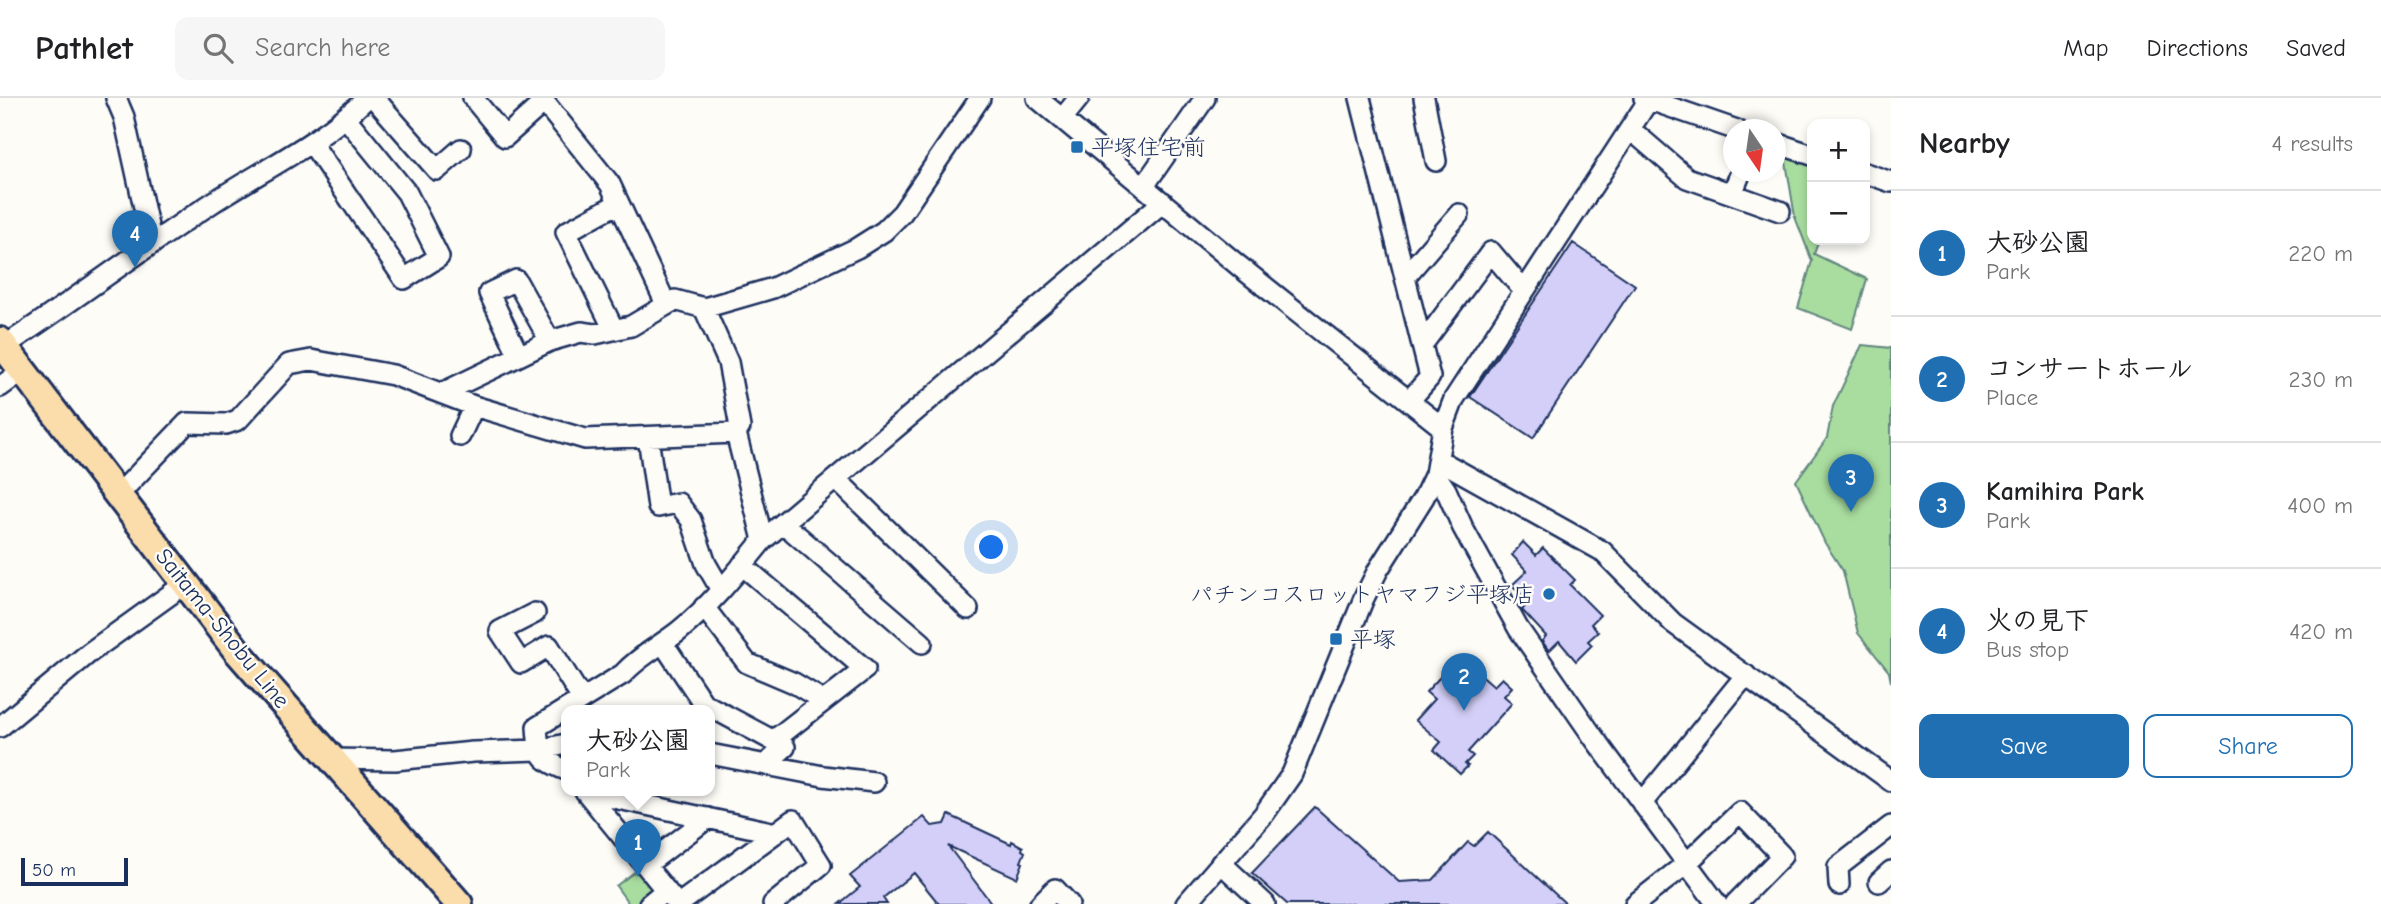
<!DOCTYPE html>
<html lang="en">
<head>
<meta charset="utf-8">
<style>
	:root { --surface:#fff; --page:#f6f6f6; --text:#202124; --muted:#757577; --line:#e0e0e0; --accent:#1f6fb2 }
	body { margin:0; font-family:"Comic Neue","Klee One",sans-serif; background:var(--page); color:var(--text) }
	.controls { position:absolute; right:21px; top:21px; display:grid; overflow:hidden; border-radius:14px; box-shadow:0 4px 10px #0003 }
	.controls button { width:63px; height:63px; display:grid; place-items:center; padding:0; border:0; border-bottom:2px solid var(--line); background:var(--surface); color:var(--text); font:35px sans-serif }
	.compass { position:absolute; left:1723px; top:21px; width:63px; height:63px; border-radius:50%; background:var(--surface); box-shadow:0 4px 10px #0003; rotate:167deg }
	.scale { position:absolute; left:21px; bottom:18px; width:107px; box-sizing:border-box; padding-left:7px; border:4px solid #1b2f5e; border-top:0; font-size:19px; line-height:24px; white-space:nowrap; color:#1b2f5e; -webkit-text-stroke:5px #fdfcf7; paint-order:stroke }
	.you { position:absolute; left:992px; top:450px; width:24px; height:24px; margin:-18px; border:5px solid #fff; border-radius:50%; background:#1a73e8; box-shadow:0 0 0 10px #1a73e833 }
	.badge { display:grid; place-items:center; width:46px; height:46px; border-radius:50%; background:var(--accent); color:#fff; font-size:23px; font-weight:700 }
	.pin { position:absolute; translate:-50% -58px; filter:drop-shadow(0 2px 4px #0008) }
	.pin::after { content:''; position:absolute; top:37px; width:24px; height:21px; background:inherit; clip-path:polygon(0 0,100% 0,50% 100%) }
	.popup { position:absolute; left:561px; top:607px; width:154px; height:91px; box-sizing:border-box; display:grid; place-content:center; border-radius:14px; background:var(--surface); filter:drop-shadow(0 2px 5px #0005); font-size:23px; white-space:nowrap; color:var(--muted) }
	.popup b { font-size:26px; color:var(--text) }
	.popup::after { content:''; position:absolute; left:50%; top:100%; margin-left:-14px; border:14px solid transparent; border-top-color:var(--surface) }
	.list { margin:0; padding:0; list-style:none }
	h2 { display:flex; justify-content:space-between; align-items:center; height:91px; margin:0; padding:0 28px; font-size:30px }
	h2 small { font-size:23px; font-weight:400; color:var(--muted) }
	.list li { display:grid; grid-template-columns:46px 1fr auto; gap:21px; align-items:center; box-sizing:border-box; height:126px; padding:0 28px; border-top:2px solid var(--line) }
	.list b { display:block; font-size:26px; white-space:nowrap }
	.list p { margin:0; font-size:23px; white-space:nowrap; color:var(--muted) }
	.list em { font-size:23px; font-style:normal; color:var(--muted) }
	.actions { display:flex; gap:14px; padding:21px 28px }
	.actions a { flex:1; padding:16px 0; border:2px solid var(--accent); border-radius:14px; text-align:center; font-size:24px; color:var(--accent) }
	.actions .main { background:var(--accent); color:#fff }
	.icon { flex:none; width:38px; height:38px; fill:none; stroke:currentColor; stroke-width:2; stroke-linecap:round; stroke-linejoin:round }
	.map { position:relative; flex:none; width:1891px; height:806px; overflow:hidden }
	header { display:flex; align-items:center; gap:42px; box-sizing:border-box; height:98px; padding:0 35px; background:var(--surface); border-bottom:2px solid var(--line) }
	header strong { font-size:33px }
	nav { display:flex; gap:38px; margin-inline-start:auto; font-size:24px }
	.search { width:490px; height:63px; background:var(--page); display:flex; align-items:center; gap:18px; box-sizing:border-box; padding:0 24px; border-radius:14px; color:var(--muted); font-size:26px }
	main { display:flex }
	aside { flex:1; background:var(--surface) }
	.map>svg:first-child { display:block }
</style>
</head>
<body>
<header>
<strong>Pathlet</strong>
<div class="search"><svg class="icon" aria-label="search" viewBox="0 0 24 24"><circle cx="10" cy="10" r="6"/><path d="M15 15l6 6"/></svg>Search here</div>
<nav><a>Map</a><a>Directions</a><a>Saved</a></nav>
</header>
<main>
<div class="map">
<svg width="1891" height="806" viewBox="0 0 1891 806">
	<rect width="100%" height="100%" fill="#fdfcf7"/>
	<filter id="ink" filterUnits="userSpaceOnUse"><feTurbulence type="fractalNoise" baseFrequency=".0143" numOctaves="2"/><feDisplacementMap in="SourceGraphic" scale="14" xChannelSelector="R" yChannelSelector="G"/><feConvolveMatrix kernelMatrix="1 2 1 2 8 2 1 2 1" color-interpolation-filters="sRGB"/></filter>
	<g filter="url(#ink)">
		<!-- green -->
		<path fill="#a9dd9f" stroke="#62867e" stroke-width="2" d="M1784 52 1812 65V142H1819L1814 156 1867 181 1852 231 1798 210 1812 163 1795 119Z
			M1862 247 1891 250V584L1889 574 1858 535 1843 473 1825 445 1796 383 1827 340 1833 308Z
			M641 769 657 789 641 806H629L616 788Z"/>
		<!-- building -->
		<path fill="#d3cff8" stroke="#1b2f5e" stroke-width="2" d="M1573 145 1635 187 1533 340 1470 299Z
			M1523 444 1536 457 1543 450 1575 482 1570 487 1600 517 1591 526 1598 534 1588 543 1592 547 1576 563 1559 543 1549 553 1542 543 1546 538 1522 512 1529 504 1512 487 1527 473 1512 457Z
			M1469 566 1494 588 1502 580 1512 589 1504 598 1512 605 1468 654 1473 658 1465 666 1468 668 1460 676 1434 652 1441 644 1415 622 1434 601 1426 594 1441 578 1450 586Z
			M1315 709 1399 784 1433 782 1468 744 1474 748 1488 734 1566 806H1287L1252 775Z
			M949 717 1011 746 1012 743 1023 749 1022 752 1025 754 1021 764 1023 765 1017 780 948 748 992 806H939L914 775 883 800 887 806H839L860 789 850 778 924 719 932 728 945 726Z"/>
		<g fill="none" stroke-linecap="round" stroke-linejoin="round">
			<!-- minor casing -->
			<g stroke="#1b2f5e" stroke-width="24">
				<path id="minor" d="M116 0 124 19 152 146
					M374 0 437 72 461 51
					M473 0 505 39 544 4
					M541 0 610 86 666 206
					M1037 0 1239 168 1443 330
					M1360 0 1430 279 1409 303
					M1424 0 1436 63
					M1644 0 1737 32
					M1062 21 1079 0
					M1630 31 1687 80 1780 113
					M311 44 404 181 439 159 407 95 346 20
					M1776 45 1812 57
					M1865 75 1891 84
					M1144 88 1205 0
					M1732 96 1741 74
					M1405 179 1459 116
					M704 210 728 264 740 329 736 335 763 442
					M614 232 566 134 617 106
					M1422 247 1491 154 1524 193
					M0 251C72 204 140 152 212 105 264 71 322 44 367 0
					M519 258 489 195 516 182 550 243
					M0 289 22 273
					M442 295 550 243 581 234 595 236 631 228 675 202 704 210 773 190 857 150 884 133 902 115 980 0
					M460 338 474 308
					M648 339 658 409 678 405 691 422 706 466 721 492
					M1439 362 1602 453 1673 525 1891 683
					M1435 376 1446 392 1463 430 1518 530 1594 640 1717 806
					M837 382 968 511
					M118 397 187 325 226 326 238 322 289 266 311 262 393 277 474 308 585 341 736 335
					M784 426 922 545
					M742 467 865 571 774 642
					M704 509 747 565 794 585 824 603
					M535 515 500 533 521 565 549 548 582 601
					M663 545 703 605 785 649 765 667
					M0 629 89 555 185 486
					M710 656 823 678 874 684
					M331 661 395 662 473 654 539 652 566 646
					M566 672C539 661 539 657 537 629L623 576C639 558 660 548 679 533 711 507 737 474 763 442L1163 104
					M585 693 677 806
					M586 694 776 735
					M1642 705 1746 577
					M1221 765 1265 806
					M646 767 708 720
					M1879 784 1891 773
					M1839 787 1838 769 1891 728
					M649 806 666 792
					M679 806 793 722 821 767 773 806
					M1040 806 1055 791 1069 806
					M1186 806 1264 716 1292 676 1364 500 1378 472 1424 399 1435 376 1443 330 1454 301 1650 0
					M1635 806 1686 766 1740 714 1782 758 1735 806"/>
			</g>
			<!-- major casing -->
			<g stroke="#1b2f5e" stroke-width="32">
				<path id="major" d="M0 243 238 554 459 806"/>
			</g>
			<!-- minor -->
			<use href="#minor" stroke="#fdfcf7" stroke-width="19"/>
			<!-- major -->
			<use href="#major" stroke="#fbddab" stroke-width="26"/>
		</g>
	</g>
	<!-- markers -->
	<g fill="#1f6fb2" stroke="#fdfcf7" stroke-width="2.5">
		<rect x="1070" y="42" width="14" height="14" rx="3.5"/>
		<circle cx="1549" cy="496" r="7"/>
		<rect x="1329" y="534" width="14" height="14" rx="3.5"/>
	</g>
	<g text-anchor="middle" stroke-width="5" stroke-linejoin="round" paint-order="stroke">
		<!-- poi labels -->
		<g font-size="23" fill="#1b2f5e" stroke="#fdfcf7" text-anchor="start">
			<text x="1091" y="57">平塚住宅前</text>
			<text x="1535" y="504" text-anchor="end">パチンコスロットヤマフジ平塚店</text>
			<text x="1350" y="549">平塚</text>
		</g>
		<!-- street labels -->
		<g font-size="23" fill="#1b2f5e" stroke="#fdfcf7">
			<text transform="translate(223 530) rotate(51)" y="8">Saitama-Shobu Line</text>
		</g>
	</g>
</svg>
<div class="controls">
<button>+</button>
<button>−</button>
</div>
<svg class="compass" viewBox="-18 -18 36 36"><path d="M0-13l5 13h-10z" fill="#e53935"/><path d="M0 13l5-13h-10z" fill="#757577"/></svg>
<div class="scale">50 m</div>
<div class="you"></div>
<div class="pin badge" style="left:638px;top:779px">1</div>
<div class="popup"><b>大砂公園</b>Park</div>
<div class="pin badge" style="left:1464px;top:613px">2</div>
<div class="pin badge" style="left:1851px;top:414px">3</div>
<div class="pin badge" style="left:135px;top:170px">4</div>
</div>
<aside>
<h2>Nearby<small>4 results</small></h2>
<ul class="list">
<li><span class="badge">1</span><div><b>大砂公園</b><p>Park</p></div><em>220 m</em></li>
<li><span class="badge">2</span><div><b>コンサートホール</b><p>Place</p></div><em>230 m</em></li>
<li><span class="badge">3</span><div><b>Kamihira Park</b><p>Park</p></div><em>400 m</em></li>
<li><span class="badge">4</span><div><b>火の見下</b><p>Bus stop</p></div><em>420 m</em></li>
</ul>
<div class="actions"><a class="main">Save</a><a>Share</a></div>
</aside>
</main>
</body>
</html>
